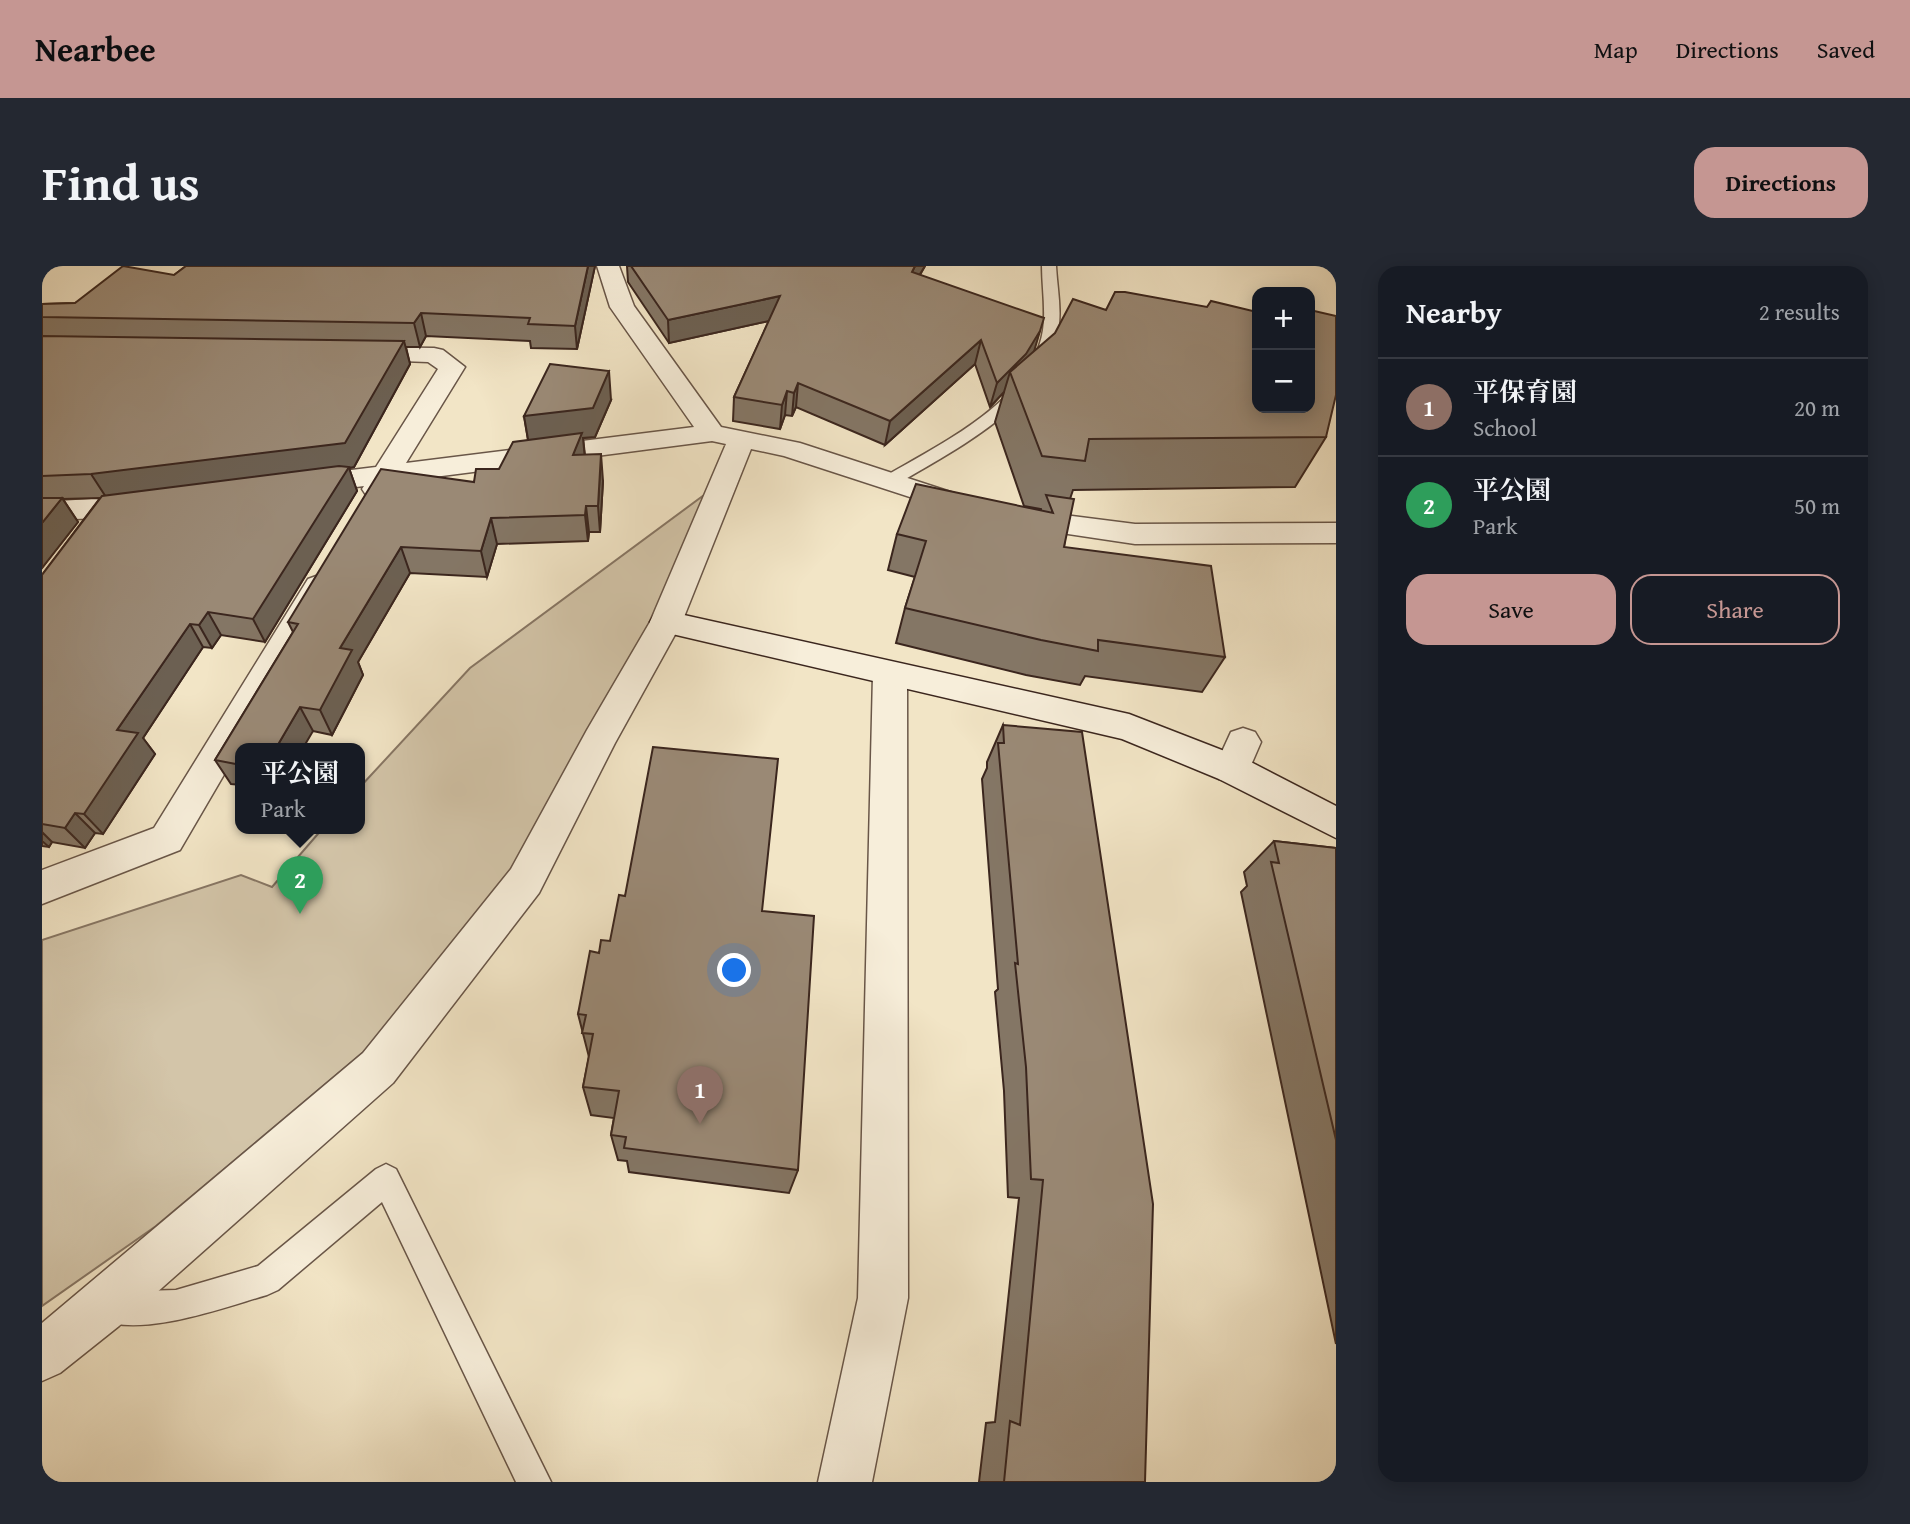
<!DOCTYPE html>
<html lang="en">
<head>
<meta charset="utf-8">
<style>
	:root { --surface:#171b24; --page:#242831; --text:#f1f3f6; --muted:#9ea1a6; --line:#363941; --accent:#c59692 }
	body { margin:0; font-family:"Gentium Book Plus","Noto Serif JP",serif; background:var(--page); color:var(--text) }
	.controls { position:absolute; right:21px; top:21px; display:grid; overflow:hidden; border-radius:14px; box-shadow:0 4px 18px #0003 }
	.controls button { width:63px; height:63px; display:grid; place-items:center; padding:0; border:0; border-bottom:2px solid var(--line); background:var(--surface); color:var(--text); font:35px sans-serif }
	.you { position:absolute; left:693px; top:705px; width:24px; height:24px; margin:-18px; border:5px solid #fff; border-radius:50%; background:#1a73e8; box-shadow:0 0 0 10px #1a73e833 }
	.badge { display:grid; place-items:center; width:46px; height:46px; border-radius:50%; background:var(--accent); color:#fff; font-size:23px; font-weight:700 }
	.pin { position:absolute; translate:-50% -58px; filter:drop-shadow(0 2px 4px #0008) }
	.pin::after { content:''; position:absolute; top:37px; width:24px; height:21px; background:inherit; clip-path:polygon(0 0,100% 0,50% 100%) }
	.popup { position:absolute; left:193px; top:477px; width:130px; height:91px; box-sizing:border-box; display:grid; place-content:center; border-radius:14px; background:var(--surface); filter:drop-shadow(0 2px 5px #0005); font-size:23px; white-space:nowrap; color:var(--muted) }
	.popup b { font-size:26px; color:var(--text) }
	.popup::after { content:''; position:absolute; left:50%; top:100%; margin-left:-14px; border:14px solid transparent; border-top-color:var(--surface) }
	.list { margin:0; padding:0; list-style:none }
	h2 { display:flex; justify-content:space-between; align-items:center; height:91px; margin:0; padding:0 28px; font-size:30px }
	h2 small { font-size:23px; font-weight:400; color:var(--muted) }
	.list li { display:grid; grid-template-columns:46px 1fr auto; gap:21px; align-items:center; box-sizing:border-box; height:98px; padding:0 28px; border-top:2px solid var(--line) }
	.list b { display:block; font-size:26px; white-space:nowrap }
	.list p { margin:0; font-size:23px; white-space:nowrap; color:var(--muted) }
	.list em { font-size:23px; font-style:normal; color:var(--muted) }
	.actions { display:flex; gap:14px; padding:21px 28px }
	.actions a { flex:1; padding:16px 0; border:2px solid var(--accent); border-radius:21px; text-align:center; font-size:24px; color:var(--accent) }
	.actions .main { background:var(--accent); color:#111 }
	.map { position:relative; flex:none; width:1294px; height:1216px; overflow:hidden; border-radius:21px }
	header { display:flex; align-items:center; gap:42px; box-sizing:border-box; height:98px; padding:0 35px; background:var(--accent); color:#111 }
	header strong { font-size:33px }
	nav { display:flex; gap:38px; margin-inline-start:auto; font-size:24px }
	.intro { display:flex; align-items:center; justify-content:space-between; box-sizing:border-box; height:168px; padding:0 42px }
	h1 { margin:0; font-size:49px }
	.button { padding:18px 32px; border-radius:21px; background:var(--accent); color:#111; font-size:24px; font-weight:700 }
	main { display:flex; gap:42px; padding:0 42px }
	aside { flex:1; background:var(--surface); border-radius:21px; box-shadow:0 4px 18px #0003 }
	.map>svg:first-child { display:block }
</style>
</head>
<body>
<header>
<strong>Nearbee</strong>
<nav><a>Map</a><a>Directions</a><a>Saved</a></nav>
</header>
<div class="intro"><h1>Find us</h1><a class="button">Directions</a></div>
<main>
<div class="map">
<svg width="1294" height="1216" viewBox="0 0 1294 1216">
	<rect width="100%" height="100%" fill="#f2e5c6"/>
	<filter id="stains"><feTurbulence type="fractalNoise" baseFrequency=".00286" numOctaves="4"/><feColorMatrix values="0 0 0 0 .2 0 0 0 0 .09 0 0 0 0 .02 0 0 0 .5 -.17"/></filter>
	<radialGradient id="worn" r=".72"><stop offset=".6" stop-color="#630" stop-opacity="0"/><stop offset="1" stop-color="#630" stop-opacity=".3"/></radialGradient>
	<!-- green -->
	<path fill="#d3c5a9" stroke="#877664" stroke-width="2" d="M681 215 612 355 467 610 324 784 114 960 0 1040V674L199 609 230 621 281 562H318V521L428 402Z"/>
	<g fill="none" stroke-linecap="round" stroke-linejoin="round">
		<!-- lane casing -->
		<g stroke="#695648" stroke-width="3">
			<path id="lane" d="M1000 0H1014C1015 21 1020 44 1016 65 1005 140 911 184 852 220H840L837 216 840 212C896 179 990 136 1001 64 1004 44 1000 21 1000 0Z
				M344 898 354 903 509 1216H474L340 936 236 1024 225 1029C180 1042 100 1072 56 1053L51 1042 56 1031 67 1026 134 1024 216 1000 334 903Z"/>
		</g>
		<!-- street casing -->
		<g stroke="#695648" stroke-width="3">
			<path id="street" d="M555 0H577L592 40 679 161 758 177 930 233 934 239 930 245 920 248 742 190 709 183 640 356 573 477 497 627 351 817 77 1060 18 1107 0 1115V1057L321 787 469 603 545 464 608 356 684 178 670 175 353 216 344 229 334 232 324 229 320 223 322 220 260 228 250 225 246 219 250 213 260 210 334 201 396 103 386 96 305 93 302 88 305 83 314 81 392 82 401 84 423 101 364 197 652 161 568 41Z
				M100 230 110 233 114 239 110 245 64 252 0 254V236Z
				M975 243 1093 258 1294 257V277L1093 278 965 259 960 252 965 245Z
				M277 309 288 313 292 320 138 584 0 638V604L112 562 266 313Z
				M848 397 860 400 865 409 866 1032 830 1216H776L816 1032 831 409 836 400Z
				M1201 462 1213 466 1219 476 1203 513 1190 517 1177 513 1172 503 1189 466Z"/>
		</g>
		<!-- secondary casing -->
		<g stroke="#3b261e" stroke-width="3">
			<path id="secondary" d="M624 345 1087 448 1203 493 1294 540V572L1177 513 1080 473 613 364 608 356 613 348Z"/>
		</g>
		<!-- lane -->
		<use href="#lane" fill="#f7eeda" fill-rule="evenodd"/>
		<!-- street -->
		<use href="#street" fill="#f7eeda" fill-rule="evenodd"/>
		<!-- secondary -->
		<use href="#secondary" fill="#f7eeda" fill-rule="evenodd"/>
	</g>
	<!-- wall -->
	<path fill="#847665" stroke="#3b261e" stroke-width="2" d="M144 0H553L535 83 489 82 488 75 384 70 378 81H364L368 98 312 201 307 202 315 225 223 376 179 369 170 382 161 381 101 472 113 488 61 568 53 567 43 582 10 576 7 581 0 580V309L58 232 21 233 36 256 0 302V38L33 37 132 9Z
		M585 0H883L878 9 992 85 1284 171 1253 221 1031 224 1028 233 1022 281 1183 391 1160 426 1043 410 1038 419 984 409 854 377 863 342 873 311 846 304 855 268 999 244V243L982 240 953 156 962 126 948 141 933 98 843 179 754 141 750 150 743 149 738 163 691 155 692 131 727 55 627 77 586 16Z
		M569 134 553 171 541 172 543 189 561 215 558 266H547L546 275 455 278 445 311 368 307 316 396 321 409 290 469 271 465 199 482V519L189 518 173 494 251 366 246 356 432 216 457 203 486 174 482 150Z
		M961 459 1103 1216H937L944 1157 953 1156 977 932 966 931 962 825 953 726 956 723 940 513 945 502V496Z
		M1232 575 1294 582V1078L1199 626 1205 620 1202 606Z
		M720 645 756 904 747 927 587 906 585 895 576 894 569 869 572 852 549 849 541 821 547 791 536 748 557 687 568 675Z"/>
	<!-- shaded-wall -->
	<path fill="#6c6052" stroke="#3b261e" stroke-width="2" d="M546 0H553L535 83 533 60Z
		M873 0H883L865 29 870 6Z
		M738 30 736 53 627 77 626 54Z
		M379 47 384 70 378 81 372 57Z
		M998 65 991 89 968 106 962 126 948 141 955 117Z
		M939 74 933 98 843 179 848 155Z
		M362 75 368 98 312 201 307 202 315 225 223 376 211 353 64 231 49 208Z
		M567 105 569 134 553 171 541 172 543 194 487 179 482 150Z
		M756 117 754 141 750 150 752 127Z
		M745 125 743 149 738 163 740 139Z
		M559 188 561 215 558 266 556 240Z
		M20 232 36 256 0 302V257Z
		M544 240 547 266 546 275 543 249Z
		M449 252 455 278 445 311 439 285Z
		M359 281 368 307 316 396 321 409 290 469 278 444 298 382Z
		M166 346 179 369 170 382 157 359Z
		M148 358 161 381 101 472 113 488 61 568 42 548 75 464Z
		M258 441 271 465 261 482H234Z
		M33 547 53 567 43 582 23 562Z
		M0 566 10 576 7 581 0 575Z"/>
	<!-- building -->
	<path fill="#9a8975" stroke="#3b261e" stroke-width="2" d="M81 0 132 9 144 0H546L533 60 486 58 488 52 379 47 372 57 0 51V38L33 37Z
		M589 0H873L870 6 1002 52 998 65 984 88 955 117 939 74 848 155 756 117 752 127 745 125 740 139 692 131 738 30 626 54Z
		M1073 26H1083L1165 41 1169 35 1215 46V142H1268V44L1294 50V129L1284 171 1047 173 1043 195 1000 190 968 106 1013 67 1031 33 1064 44Z
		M0 70 362 75 303 177 49 208 0 210Z
		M508 98 567 105 551 142 482 150Z
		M540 167 531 189 559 188 556 240H544L543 249 449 252 439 285 359 281 298 382 310 384 278 444 258 441 234 482H199V499L173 494 256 358 246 356 339 203 432 216 434 203H457L471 176Z
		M297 200 307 201 211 353 166 346 157 359 148 358 75 464 96 467 42 548 33 547 23 562 0 558V309L60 230Z
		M874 218 1011 247 1004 229 1032 233 1022 281 1169 300 1183 391 1056 374V385L999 374 863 342 884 275 855 268Z
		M0 232H20L0 257Z
		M961 459 1040 466 1111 938 1103 1216H962L968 1155 978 1159 1001 914 989 913 984 801 973 697 976 698 956 477H962Z
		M611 481 736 493 720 645 772 650 756 904 582 882 584 871 569 869 577 825 541 821 551 768 540 767 544 749 536 748 548 685 557 687 559 674 568 675 577 629 583 630Z
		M1232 575 1294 582V874L1229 596 1237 597Z"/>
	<rect width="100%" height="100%" filter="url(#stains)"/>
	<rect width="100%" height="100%" fill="url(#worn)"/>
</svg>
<div class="controls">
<button>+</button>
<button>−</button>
</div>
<div class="you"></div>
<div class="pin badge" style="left:658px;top:858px;background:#8d6e63">1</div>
<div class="pin badge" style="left:258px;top:648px;background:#2e9e5b">2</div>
<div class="popup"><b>平公園</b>Park</div>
</div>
<aside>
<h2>Nearby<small>2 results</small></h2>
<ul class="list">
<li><span class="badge" style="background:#8d6e63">1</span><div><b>平保育園</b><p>School</p></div><em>20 m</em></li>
<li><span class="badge" style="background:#2e9e5b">2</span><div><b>平公園</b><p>Park</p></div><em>50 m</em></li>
</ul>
<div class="actions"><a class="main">Save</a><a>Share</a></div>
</aside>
</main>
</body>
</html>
